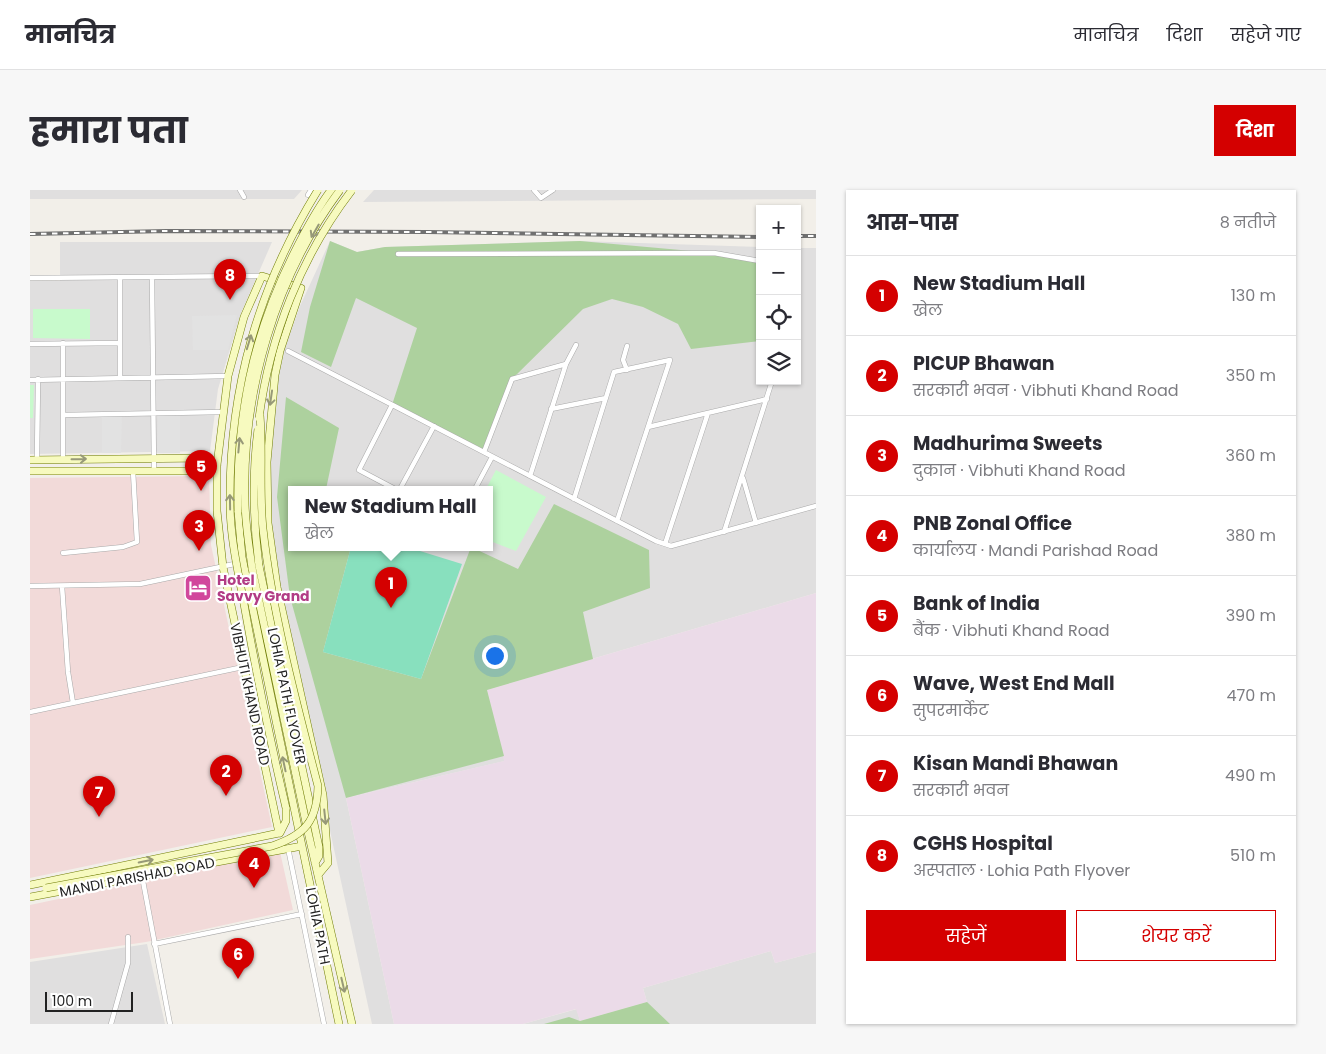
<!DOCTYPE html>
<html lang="hi">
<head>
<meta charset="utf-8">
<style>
	:root { --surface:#fff; --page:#f7f7f7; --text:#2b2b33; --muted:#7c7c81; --line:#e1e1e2; --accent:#d40000 }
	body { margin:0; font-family:Poppins,"Noto Sans Devanagari",sans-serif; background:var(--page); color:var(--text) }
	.controls { position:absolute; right:15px; top:15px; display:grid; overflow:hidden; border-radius:0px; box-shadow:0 1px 4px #0004 }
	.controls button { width:45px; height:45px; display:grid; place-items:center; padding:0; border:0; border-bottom:1px solid var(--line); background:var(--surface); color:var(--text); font:25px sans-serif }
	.scale { position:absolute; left:15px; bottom:12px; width:88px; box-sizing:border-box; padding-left:5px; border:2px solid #222; border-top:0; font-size:14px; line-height:18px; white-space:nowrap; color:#222; -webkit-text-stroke:4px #fff; paint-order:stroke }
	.you { position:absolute; left:464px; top:465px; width:18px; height:18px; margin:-12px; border:4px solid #fff; border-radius:50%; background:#1a73e8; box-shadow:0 0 0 8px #1a73e833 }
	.badge { display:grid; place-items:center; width:32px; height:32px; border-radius:50%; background:var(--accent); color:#fff; font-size:16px; font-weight:700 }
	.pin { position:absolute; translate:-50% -41px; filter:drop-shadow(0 1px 2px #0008) }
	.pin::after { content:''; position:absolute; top:26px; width:18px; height:15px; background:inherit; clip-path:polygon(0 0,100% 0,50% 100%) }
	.popup { position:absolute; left:258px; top:296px; width:205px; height:65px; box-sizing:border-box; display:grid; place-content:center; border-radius:0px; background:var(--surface); filter:drop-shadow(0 1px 4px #0005); font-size:16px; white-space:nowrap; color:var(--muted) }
	.popup b { font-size:19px; color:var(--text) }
	.popup::after { content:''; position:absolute; left:50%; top:100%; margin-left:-10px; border:10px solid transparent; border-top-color:var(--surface) }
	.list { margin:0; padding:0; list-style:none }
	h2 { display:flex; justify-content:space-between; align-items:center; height:65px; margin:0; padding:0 20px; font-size:21px }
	h2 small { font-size:16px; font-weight:400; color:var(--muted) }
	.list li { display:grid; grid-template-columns:32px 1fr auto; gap:15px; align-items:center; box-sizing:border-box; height:80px; padding:0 20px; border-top:1px solid var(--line) }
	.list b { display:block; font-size:19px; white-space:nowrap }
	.list p { margin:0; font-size:16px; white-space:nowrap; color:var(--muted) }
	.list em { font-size:16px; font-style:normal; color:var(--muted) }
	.actions { display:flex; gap:10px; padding:15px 20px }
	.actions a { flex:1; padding:11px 0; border:1px solid var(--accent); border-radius:0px; text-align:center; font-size:18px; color:var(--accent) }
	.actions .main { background:var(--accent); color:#fff }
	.icon { flex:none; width:28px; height:28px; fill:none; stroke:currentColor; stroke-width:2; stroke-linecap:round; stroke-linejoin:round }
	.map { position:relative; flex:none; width:786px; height:834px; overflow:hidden; border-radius:0px }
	header { display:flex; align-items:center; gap:30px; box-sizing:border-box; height:70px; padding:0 25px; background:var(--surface); border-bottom:1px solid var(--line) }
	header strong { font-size:24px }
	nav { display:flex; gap:28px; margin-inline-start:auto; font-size:18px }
	.intro { display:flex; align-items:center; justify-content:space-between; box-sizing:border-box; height:120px; padding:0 30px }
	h1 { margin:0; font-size:35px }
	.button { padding:12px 22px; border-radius:0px; background:var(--accent); color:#fff; font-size:18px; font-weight:700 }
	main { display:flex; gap:30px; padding:0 30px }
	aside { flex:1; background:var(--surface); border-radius:0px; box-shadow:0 1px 4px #0004 }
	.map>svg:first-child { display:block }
</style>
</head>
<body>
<header>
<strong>मानचित्र</strong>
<nav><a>मानचित्र</a><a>दिशा</a><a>सहेजे गए</a></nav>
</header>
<div class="intro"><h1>हमारा पता</h1><a class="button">दिशा</a></div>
<main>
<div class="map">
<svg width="786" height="834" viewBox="0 0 786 834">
	<rect width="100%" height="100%" fill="#f2efe9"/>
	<!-- residential -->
	<path fill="#e0dfdf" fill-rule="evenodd" d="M0 0H272L264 9H0Z
		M344 0H786V9L333 12Z
		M300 51 327 62 355 57 550 51 730 57V191H767V58H786V403L457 500 475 571 316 608 364 834H342L259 452 231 307 248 177 270 116ZM262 299H460V357H262Z
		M30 52H242L211 123 188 199 180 261 0 264V91H30Z
		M117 754 135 834H0V772Z
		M741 761 745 773 786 762V834H493L547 819 550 831 617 812 613 798Z"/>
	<!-- commercial -->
	<path fill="#f2dad9" d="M179 286 181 355 242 637 0 688V288Z
		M250 662 263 720 116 752 0 769V715Z"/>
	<!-- industrial -->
	<path fill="#ebdbe8" d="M786 403V762L745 773 741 761 613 798 617 812 550 831 546 819 493 834H364L316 608 474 571 457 500Z"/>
	<!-- forest -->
	<path fill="#add19e" d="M300 51 327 62 355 57 550 51 684 63 730 71V151L661 159 648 134 613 117 582 109 553 119 482 189 454 262 362 215 387 138 326 108 301 177 271 162 280 117Z
		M256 207 309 238 296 299H262V357H321L293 462 391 489 441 357 488 379 524 314 619 360 620 398 553 422 563 469 457 500 474 566 316 608 260 407 247 307Z
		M617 812 640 834H514L539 827 550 831Z"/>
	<!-- park -->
	<path fill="#c8facc" d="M3 119H60V149L3 148Z
		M0 195H4L3 228H0Z
		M466 280 516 307 486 361 460 351V299H456Z"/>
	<!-- pitch -->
	<path fill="#88e0be" d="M321 357H377L432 374 391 489 293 462Z"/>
	<!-- parking -->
	<path fill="#e2e2e2" d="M207 125 198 160H163L162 126Z
		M128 225H150V263H127Z
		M92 226 91 263H72V226Z"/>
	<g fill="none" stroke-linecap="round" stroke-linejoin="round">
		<!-- street casing -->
		<g stroke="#a9a9a9" stroke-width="5.5">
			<path id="street" d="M210 0 214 7
				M504 0 511 8 523 0
				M278 5 281 0
				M368 64 684 63 730 71
				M767 83V91
				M122 87 124 281
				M0 88 232 86
				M0 154 90 153
				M258 161 626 351 641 356 786 316
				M597 180 593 170 597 156
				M90 188V87
				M0 190 198 186
				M362 215 329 280 365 299
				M521 219 576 208
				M33 225 192 222
				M618 237 737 209
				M454 262 482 189 536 174
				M7 269 8 189
				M33 269V153
				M500 286 536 174 546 155
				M713 288 726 333
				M370 299 404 236
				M445 299 462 267
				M544 309 584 182 640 170
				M587 331 640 170
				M694 342 742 191
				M635 354 678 223
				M33 363 93 357 107 352 103 281
				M0 396 110 394 209 373
				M32 396 38 482 43 513
				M0 522 227 474
				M258 658 294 834
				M112 686 140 834
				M124 754 272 724
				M81 834 98 773V747"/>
		</g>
		<!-- secondary casing -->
		<g stroke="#707d05" stroke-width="8">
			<path id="secondary" d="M0 270 175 268 187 275
				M0 281H174L187 275
				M208 321 212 367 309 834
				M229 376 289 657V666L285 673
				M222 378 278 642 322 834
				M249 643 193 377 187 321V275L198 186 214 127 232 86 271 98 250 161 245 185 237 272 238 333 247 397 293 605 298 673 288 685
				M250 643 256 631V618
				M0 695 249 643
				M0 707 272 656"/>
		</g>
		<!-- street -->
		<use href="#street" stroke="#fff" stroke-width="4.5"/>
		<!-- secondary -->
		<use href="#secondary" stroke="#f7fabf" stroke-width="7"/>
		<!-- rail casing -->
		<g stroke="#707070" stroke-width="4">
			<path id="rail" d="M0 44 137 41 397 42 730 47
				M767 46H786"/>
		</g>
		<!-- rail -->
		<use href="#rail" stroke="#fff" stroke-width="2" stroke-dasharray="5.5" stroke-linecap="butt"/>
		<!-- secondary-bridge casing -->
		<g stroke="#707d05" stroke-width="8" stroke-linecap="butt">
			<path id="secondary-bridge" d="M229 228C240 146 271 66 322 0
				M228 239C222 285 223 330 229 376
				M208 321C206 227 222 147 264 63 275 41 287 19 301 0
				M222 378C219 355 215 333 215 310 212 202 245 87 310 0
				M256 618C240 550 226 482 214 414 208 381 200 347 200 313 199 199 228 97 288 0
				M16 698 242 656C275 645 287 631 288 596 267 515 242 422 233 339 229 301 233 263 230 225"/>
		</g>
		<!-- secondary-bridge -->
		<use href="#secondary-bridge" stroke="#f7fabf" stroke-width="7"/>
	</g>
	<!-- one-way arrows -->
	<defs><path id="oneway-shaft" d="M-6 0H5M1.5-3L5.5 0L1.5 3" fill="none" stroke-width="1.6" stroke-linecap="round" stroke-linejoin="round" transform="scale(1.25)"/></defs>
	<g stroke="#979978">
		<use href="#oneway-shaft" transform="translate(285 41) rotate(120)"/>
		<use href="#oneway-shaft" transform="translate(219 152) rotate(-73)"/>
		<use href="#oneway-shaft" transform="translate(241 208) rotate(98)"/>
		<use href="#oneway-shaft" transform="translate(209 255) rotate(-85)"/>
		<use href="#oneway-shaft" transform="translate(49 269) rotate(-1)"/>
		<use href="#oneway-shaft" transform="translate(200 312) rotate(-91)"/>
		<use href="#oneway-shaft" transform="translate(254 574) rotate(-102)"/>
		<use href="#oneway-shaft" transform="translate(295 627) rotate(84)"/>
		<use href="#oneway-shaft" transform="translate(116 671) rotate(-12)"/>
		<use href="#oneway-shaft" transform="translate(313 795) rotate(77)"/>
	</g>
	<!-- icons -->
	<defs>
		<g id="hotel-square" transform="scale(1.4375)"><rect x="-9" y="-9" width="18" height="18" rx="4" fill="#d1479c" stroke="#fff"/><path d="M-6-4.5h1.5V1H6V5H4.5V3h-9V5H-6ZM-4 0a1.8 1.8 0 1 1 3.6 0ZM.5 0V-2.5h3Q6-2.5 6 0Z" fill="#fff"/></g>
	</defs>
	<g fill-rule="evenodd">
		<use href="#hotel-square" x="168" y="398"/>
	</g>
	<g text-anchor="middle" stroke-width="4.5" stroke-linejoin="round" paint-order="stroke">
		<!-- hotel labels -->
		<g font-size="14" font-weight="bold" fill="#b23c85" stroke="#fff" text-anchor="start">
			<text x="187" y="395">Hotel<tspan x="187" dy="16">Savvy Grand</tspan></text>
		</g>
		<!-- street labels -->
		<g font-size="14" fill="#222" stroke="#fff">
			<text transform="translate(220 504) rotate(78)" y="5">VIBHUTI KHAND ROAD</text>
			<text transform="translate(257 506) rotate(78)" y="5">LOHIA PATH FLYOVER</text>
			<text transform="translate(107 687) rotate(-11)" y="5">MANDI PARISHAD ROAD</text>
			<text transform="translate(288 736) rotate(79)" y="5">LOHIA PATH</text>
		</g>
	</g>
</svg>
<div class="controls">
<button>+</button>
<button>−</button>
<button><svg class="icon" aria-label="locate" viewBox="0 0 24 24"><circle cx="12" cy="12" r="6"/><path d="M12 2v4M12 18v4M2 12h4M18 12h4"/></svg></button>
<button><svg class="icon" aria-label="layers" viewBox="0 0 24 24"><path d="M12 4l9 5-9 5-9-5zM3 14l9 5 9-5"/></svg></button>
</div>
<div class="scale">100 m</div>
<div class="you"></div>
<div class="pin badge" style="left:361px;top:418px">1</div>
<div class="popup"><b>New Stadium Hall</b>खेल</div>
<div class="pin badge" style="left:196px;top:606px">2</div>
<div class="pin badge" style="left:169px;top:361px">3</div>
<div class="pin badge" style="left:224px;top:698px">4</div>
<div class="pin badge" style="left:171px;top:301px">5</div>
<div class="pin badge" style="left:208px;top:789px">6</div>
<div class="pin badge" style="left:69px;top:627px">7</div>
<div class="pin badge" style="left:200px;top:110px">8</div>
</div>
<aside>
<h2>आस-पास<small>8 नतीजे</small></h2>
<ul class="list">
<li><span class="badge">1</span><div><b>New Stadium Hall</b><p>खेल</p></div><em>130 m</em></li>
<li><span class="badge">2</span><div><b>PICUP Bhawan</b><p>सरकारी भवन · Vibhuti Khand Road</p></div><em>350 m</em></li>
<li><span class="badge">3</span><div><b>Madhurima Sweets</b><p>दुकान · Vibhuti Khand Road</p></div><em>360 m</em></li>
<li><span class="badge">4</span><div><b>PNB Zonal Office</b><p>कार्यालय · Mandi Parishad Road</p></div><em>380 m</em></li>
<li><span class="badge">5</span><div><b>Bank of India</b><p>बैंक · Vibhuti Khand Road</p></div><em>390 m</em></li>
<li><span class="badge">6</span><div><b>Wave, West End Mall</b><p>सुपरमार्केट</p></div><em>470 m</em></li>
<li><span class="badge">7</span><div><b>Kisan Mandi Bhawan</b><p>सरकारी भवन</p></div><em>490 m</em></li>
<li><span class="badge">8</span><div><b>CGHS Hospital</b><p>अस्पताल · Lohia Path Flyover</p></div><em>510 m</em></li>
</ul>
<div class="actions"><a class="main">सहेजें</a><a>शेयर करें</a></div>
</aside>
</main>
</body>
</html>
